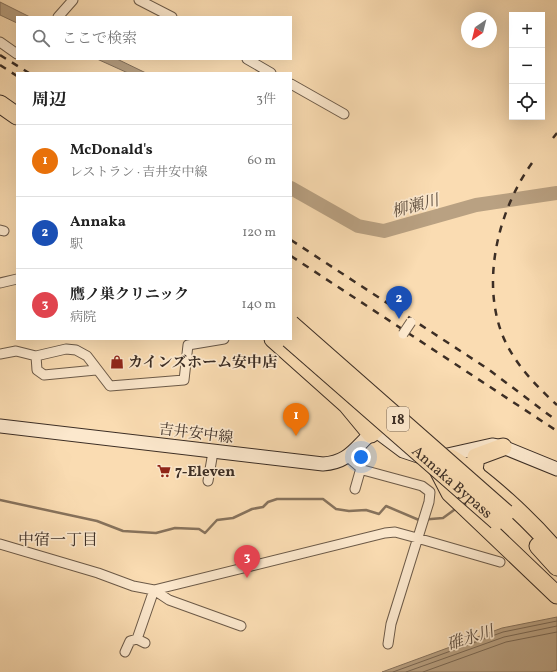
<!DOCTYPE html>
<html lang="ja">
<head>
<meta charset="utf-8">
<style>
	:root { --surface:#fff; --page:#f2f2f2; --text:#222; --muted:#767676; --line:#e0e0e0; --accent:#8f2418 }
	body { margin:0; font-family:Vollkorn,"Noto Serif JP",serif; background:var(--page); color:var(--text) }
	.controls { position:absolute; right:12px; top:12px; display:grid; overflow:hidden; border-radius:0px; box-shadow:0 4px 16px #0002 }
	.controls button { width:36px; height:36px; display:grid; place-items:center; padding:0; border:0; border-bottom:1px solid var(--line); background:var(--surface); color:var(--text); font:20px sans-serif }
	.compass { position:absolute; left:461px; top:12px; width:36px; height:36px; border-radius:50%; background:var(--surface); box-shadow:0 4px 16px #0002; rotate:215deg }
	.you { position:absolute; left:361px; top:457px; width:14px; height:14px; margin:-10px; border:3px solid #fff; border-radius:50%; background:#1a73e8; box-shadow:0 0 0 6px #1a73e833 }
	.badge { display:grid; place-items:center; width:26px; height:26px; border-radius:50%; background:var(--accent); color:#fff; font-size:13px; font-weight:700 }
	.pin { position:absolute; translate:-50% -33px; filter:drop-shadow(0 1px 2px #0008) }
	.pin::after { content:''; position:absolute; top:21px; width:14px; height:12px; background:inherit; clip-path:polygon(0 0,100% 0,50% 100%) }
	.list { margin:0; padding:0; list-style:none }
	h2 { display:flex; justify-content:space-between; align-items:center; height:52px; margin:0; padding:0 16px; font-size:17px }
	h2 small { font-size:13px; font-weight:400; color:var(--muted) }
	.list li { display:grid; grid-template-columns:26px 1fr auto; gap:12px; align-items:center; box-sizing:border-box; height:72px; padding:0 16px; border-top:1px solid var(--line) }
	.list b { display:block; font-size:15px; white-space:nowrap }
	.list p { margin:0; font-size:13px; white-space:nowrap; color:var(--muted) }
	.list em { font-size:13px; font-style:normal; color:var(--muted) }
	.icon { flex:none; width:22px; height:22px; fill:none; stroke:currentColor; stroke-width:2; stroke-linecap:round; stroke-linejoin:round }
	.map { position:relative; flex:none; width:557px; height:672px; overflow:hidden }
	.search { position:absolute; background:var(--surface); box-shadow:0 4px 16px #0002; left:16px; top:16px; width:276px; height:44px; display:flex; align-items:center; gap:10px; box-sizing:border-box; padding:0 14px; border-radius:0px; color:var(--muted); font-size:15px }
	.panel { position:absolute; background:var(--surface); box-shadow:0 4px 16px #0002; left:16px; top:72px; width:276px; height:268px; border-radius:0px }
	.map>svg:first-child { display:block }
</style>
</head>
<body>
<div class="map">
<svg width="557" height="672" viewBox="0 0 557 672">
	<rect width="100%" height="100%" fill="#fadcb2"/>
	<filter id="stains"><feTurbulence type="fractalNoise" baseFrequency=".005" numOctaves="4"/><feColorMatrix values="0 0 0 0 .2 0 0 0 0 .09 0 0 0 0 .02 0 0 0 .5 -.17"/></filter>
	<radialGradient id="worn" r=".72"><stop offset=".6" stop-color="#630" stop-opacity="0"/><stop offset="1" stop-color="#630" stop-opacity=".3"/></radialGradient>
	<!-- water -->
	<path fill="#b9a182" stroke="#87735d" d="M0 2 30 17H17V23L0 15Z
		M97 59H117L146 73H128Z
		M557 617V670L550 672H382L502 628Z"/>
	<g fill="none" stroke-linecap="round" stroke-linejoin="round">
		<!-- shore -->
		<path stroke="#7a6854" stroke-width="1" d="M393 672 503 632 557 621
			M406 672 504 637 557 626
			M423 672 506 642 557 632"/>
		<!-- stream -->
		<path stroke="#87735d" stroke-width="2.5" d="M0 500 97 521 123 531 156 533 175 528 199 529 205 533 217 520 233 518 252 509 263 507 268 502 277 499H323L336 509 349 511 366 510 379 514 386 506 419 520 443 518 454 510"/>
		<!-- river -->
		<path stroke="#b9a182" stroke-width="14" d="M291 188 358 226 384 231 476 205 557 193"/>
		<!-- street casing -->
		<g stroke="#6c5a48" stroke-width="11">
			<path id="street" d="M139 0 172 17
				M58 17 73 0
				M0 42 17 54
				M247 59 271 73
				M291 84 344 114
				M0 230 4 231
				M0 283 17 279
				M0 354 16 351 36 356 66 349 76 350 87 356 110 386 184 380 188 345 224 339
				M36 356 37 370 44 375 96 370
				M348 457 363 470 422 486 430 492 429 502 391 624 388 644
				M208 481 213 452
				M355 489 361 468
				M0 544 98 573 133 586 154 590 385 533 395 532 417 538 500 562
				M154 590 169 600 241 626
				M145 643 137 639 154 590
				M125 652 130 641 137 639"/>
		</g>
		<!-- secondary casing -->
		<g stroke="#3c2e25" stroke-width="15">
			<path id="secondary" d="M0 426 323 464C352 462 356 444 377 429
				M375 430 403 451 421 457
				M443 456 492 445 503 447 557 469"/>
		</g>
		<!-- highway casing -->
		<g stroke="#3c2e25" stroke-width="19">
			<path id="highway" d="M0 104 17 116
				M273 339 347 405 371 434
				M368 402 375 430
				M451 458C485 478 531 521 557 552
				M437 468 450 493 557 595
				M477 475 474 470 476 457 503 447
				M538 546 557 567"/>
		</g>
		<!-- street -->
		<use href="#street" stroke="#fce8cd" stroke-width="9"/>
		<!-- secondary -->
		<use href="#secondary" stroke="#fce8cd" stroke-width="13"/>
		<!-- highway -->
		<use href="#highway" stroke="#fadcb2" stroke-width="17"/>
		<!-- rail -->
		<path stroke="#3c2e25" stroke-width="2.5" stroke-dasharray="7 7" stroke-linecap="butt" d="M0 55 29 73
			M0 65 17 76
			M553 138 557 133
			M532 163C499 209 481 279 502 334 513 362 535 385 557 405
			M291 240 488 369 557 421
			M291 256 557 431"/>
		<!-- street-bridge casing -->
		<g stroke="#6c5a48" stroke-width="11" stroke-linecap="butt">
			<path id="street-bridge" d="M403 334 411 322"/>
		</g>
		<!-- highway-bridge casing -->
		<g stroke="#3c2e25" stroke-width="19" stroke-linecap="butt">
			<g id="highway-bridge">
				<path d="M291 324 506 513"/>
				<path id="s1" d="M289 339 497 521"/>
			</g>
		</g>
		<!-- street-bridge -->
		<use href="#street-bridge" stroke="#fce8cd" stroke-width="9"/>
		<!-- highway-bridge -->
		<use href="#highway-bridge" stroke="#fadcb2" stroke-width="17"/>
	</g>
	<!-- icons -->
	<defs>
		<g id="shop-bare" transform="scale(1.08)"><path d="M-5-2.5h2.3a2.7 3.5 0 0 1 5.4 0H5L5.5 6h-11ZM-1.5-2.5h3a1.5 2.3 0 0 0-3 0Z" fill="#8f2418" stroke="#fce8cd" stroke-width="2.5" paint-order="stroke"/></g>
		<g id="supermarket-bare" transform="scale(1.08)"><path d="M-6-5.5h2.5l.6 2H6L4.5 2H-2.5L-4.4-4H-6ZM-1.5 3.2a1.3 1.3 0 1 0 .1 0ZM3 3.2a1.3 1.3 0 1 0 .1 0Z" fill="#8f2418" stroke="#fce8cd" stroke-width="2.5" paint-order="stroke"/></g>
	</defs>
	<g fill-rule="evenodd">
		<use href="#shop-bare" x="117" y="362"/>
		<use href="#supermarket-bare" x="164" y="471"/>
	</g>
	<g text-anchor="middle" stroke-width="3.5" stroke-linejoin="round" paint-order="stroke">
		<!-- shield labels -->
		<rect fill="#fce8cd" stroke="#766657" stroke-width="1" x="387" y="407" width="22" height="24" rx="3"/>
		<g font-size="14" font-weight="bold" fill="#3c2e25">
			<text x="398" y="424">18</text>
		</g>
		<!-- poi labels -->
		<g font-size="15" font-weight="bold" fill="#3c2e25" stroke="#fce8cd" text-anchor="start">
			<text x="128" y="367">カインズホーム安中店</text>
			<text x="175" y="476">7-Eleven</text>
		</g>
		<!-- street labels -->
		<g font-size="15" fill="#3c2e25" stroke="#fce8cd">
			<text transform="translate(196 433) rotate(7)" y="5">吉井安中線</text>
			<text dy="5" stroke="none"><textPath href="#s1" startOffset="217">Annaka Bypass</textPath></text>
		</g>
		<!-- water labels -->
		<g font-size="16" font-style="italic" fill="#5b4b3c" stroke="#fce8cd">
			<text transform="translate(415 205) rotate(-15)" y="6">柳瀬川</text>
			<text transform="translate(470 637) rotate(-18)" y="6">碓氷川</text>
		</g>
		<!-- neighbourhood labels -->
		<g font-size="16" fill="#3c2e25" stroke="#fce8cd">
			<text x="58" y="545">中宿一丁目</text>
		</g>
	</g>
	<rect width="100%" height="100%" filter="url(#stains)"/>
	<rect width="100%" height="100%" fill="url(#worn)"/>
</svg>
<div class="controls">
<button>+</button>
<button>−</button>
<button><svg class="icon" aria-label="locate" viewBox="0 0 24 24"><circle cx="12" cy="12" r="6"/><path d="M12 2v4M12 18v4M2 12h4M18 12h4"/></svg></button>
</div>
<svg class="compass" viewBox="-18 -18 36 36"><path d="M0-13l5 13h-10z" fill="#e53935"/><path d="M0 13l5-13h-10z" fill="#767676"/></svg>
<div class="you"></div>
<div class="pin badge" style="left:296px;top:436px;background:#e8710a">1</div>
<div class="pin badge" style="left:399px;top:319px;background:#1a4fb4">2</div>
<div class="pin badge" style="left:247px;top:578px;background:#e0444e">3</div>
<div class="search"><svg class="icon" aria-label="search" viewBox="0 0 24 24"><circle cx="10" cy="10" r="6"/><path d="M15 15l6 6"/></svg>ここで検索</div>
<section class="panel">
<h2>周辺<small>3件</small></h2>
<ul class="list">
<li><span class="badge" style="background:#e8710a">1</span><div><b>McDonald's</b><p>レストラン · 吉井安中線</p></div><em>60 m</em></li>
<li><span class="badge" style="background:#1a4fb4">2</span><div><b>Annaka</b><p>駅</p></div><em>120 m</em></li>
<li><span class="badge" style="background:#e0444e">3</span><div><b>鷹ノ巣クリニック</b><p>病院</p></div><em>140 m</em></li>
</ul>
</section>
</div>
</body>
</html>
